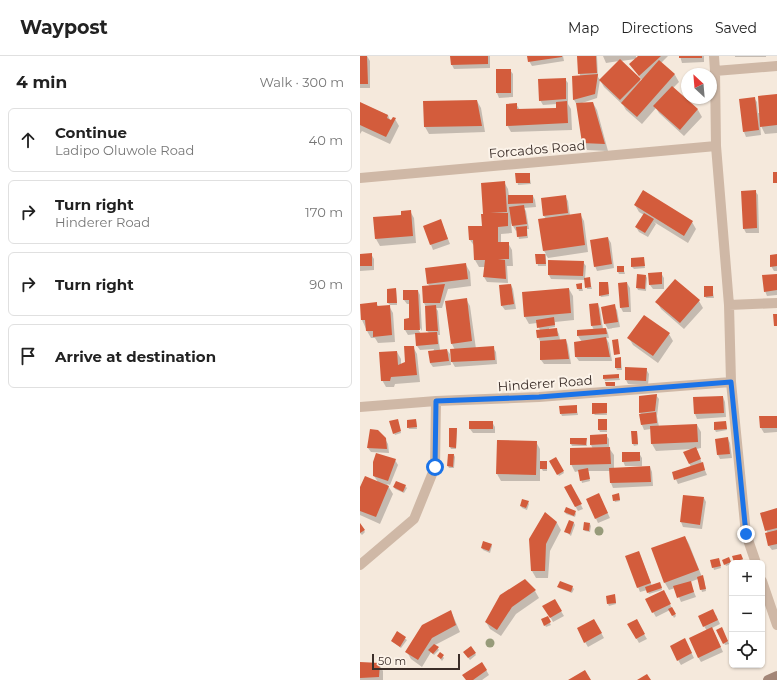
<!DOCTYPE html>
<html lang="en">
<head>
<meta charset="utf-8">
<style>
	:root { --surface:#fff; --page:#f6f6f6; --text:#222; --muted:#767676; --line:#e0e0e0 }
	body { margin:0; font-family:Montserrat,sans-serif; background:var(--page); color:var(--text) }
	.controls { position:absolute; right:12px; bottom:12px; display:grid; overflow:hidden; border-radius:6px; box-shadow:0 1px 3px #0004 }
	.controls button { width:36px; height:36px; display:grid; place-items:center; padding:0; border:0; border-bottom:1px solid var(--line); background:var(--surface); color:var(--text); font:20px sans-serif }
	.compass { position:absolute; left:321px; top:12px; width:36px; height:36px; border-radius:50%; background:var(--surface); box-shadow:0 1px 3px #0004; rotate:334deg }
	.scale { position:absolute; left:12px; bottom:10px; width:88px; box-sizing:border-box; padding-left:4px; border:2px solid #3a2d28; border-top:0; font-size:11px; line-height:14px; white-space:nowrap; color:#3a2d28; -webkit-text-stroke:3px #fcf3e9; paint-order:stroke }
	.stop { position:absolute; width:12px; height:12px; margin:-9px; border:3px solid #1a73e8; border-radius:50%; background:#fff }
	.stop.end { background:#1a73e8; border-color:#fff; box-shadow:0 1px 4px #0008 }
	.list { margin:0; padding:0; list-style:none }
	h2 { display:flex; justify-content:space-between; align-items:center; height:52px; margin:0; padding:0 16px; font-size:17px }
	h2 small { font-size:13px; font-weight:400; color:var(--muted) }
	.list li { display:grid; grid-template-columns:26px 1fr auto; gap:12px; align-items:center; box-sizing:border-box; height:64px; margin:0 8px 8px; padding:0 8px; border:1px solid var(--line); border-radius:6px }
	.list b { display:block; font-size:15px; white-space:nowrap }
	.list p { margin:0; font-size:13px; white-space:nowrap; color:var(--muted) }
	.list em { font-size:13px; font-style:normal; color:var(--muted) }
	.icon { flex:none; width:22px; height:22px; fill:none; stroke:currentColor; stroke-width:2; stroke-linecap:round; stroke-linejoin:round }
	.map { position:relative; flex:none; width:417px; height:624px; overflow:hidden }
	header { display:flex; align-items:center; gap:24px; box-sizing:border-box; height:56px; padding:0 20px; background:var(--surface); border-bottom:1px solid var(--line) }
	header strong { font-size:19px }
	nav { display:flex; gap:22px; margin-inline-start:auto; font-size:14px }
	main { display:flex }
	aside { flex:1; background:var(--surface) }
	.map>svg:first-child { display:block }
</style>
</head>
<body>
<header>
<strong>Waypost</strong>
<nav><a>Map</a><a>Directions</a><a>Saved</a></nav>
</header>
<main>
<aside>
<h2>4 min<small>Walk · 300 m</small></h2>
<ul class="list">
<li><svg class="icon" aria-label="ahead" viewBox="0 0 24 24"><path d="M12 20V5M6 11l6-6 6 6"/></svg><div><b>Continue</b><p>Ladipo Oluwole Road</p></div><em>40 m</em></li>
<li><svg class="icon" aria-label="right" viewBox="0 0 24 24"><path d="M7 20v-9h11M14 6l5 5-5 5"/></svg><div><b>Turn right</b><p>Hinderer Road</p></div><em>170 m</em></li>
<li><svg class="icon" aria-label="right" viewBox="0 0 24 24"><path d="M7 20v-9h11M14 6l5 5-5 5"/></svg><div><b>Turn right</b></div><em>90 m</em></li>
<li><svg class="icon" aria-label="arrive" viewBox="0 0 24 24"><path d="M6 21V4h12l-3 4 3 4H6"/></svg><div><b>Arrive at destination</b></div></li>
</ul>
</aside>
<div class="map">
<svg width="417" height="624" viewBox="0 0 417 624">
	<rect width="100%" height="100%" fill="#f5e9dc"/>
	<!-- shadow -->
	<path fill="#0003" d="M0 0H7L10 5V32H0Z
		M91 0H130V12L94 13 92 9Z
		M168 0H203L204 5 172 10 169 5Z
		M218 0H237L238 21 240 24 237 42 222 47H233L237 54 248 95 227 94 223 87 217 49 214 44 213 21 220 20Z
		M243 0H276V3L261 5 281 25 282 24 270 8 279 0H308L301 7 315 19 319 26 313 32 338 54 342 61 324 80 299 57 296 52 282 68 266 54 263 49 244 31 240 24 259 5 246 7Z
		M320 0H344V6L322 7Z
		M375 0H406V1H375Z
		M150 14 153 18V41L139 42 137 37Z
		M205 23 208 27V48L211 53 212 74 151 76 147 69 156 48 160 54 197 53V48L183 49 180 44Z
		M417 39V77L405 78 400 68 401 79 386 81 384 76 380 44 394 42 397 46 398 57H400Z
		M117 45 121 52 125 76 69 78 65 71Z
		M0 47 28 59 30 64 35 63 39 70 30 88 2 75 0 78Z
		M156 118H169L171 128 158 129Z
		M144 126 148 133 149 140H173L175 144 176 151 164 152 166 155 169 173H167L168 182 159 183 157 174 156 175 151 167 152 177 141 178V187H148L152 194 153 210H147L148 227 127 226 124 221 125 211H119L115 204V191L110 184 123 170 124 159Z
		M395 135 398 139 399 177H386L384 173Z
		M283 136 332 166 336 173 328 187 294 166 296 168 288 181 279 176 276 171 284 159 279 156 275 149Z
		M205 140 208 145 210 160 220 158 224 165 228 196 188 202 186 199V210H178L176 199 186 198 184 195 186 163 184 160 182 143Z
		M50 155 54 162 56 187 20 190 16 183 42 160Z
		M81 165 90 188 73 194 64 170Z
		M248 182 251 187 254 212 237 215 235 210Z
		M11 198 14 203V214L0 215V199Z
		M417 199V215H414L411 210Z
		M283 202 285 212 274 213 272 211Z
		M223 206 226 210 225 222H229L232 233H227L225 224 191 223 189 219Z
		M106 209 110 216 111 230 88 233 82 252H76L78 255 80 279H78L80 294H87L90 298 91 309 73 311 70 307 74 293 60 294 57 290 56 278 48 279 45 274 50 263V248H47L44 244 58 235 60 239 62 275 58 269 56 270 61 278 69 277 67 275 66 251 64 247 70 231 68 228Z
		M263 211 265 218H259L258 216Z
		M301 217 304 222V233H293L290 229Z
		M417 219V239L407 240 405 235Z
		M286 220 287 222 286 235 278 234 277 232Z
		M248 227 249 240 241 241 240 239Z
		M267 227 270 232 271 256H263L261 252Z
		M221 228 223 235H219L217 229Z
		M151 229 153 233 156 253 145 254 142 250Z
		M352 231 354 242H346L345 240Z
		M36 233 37 249H30L28 247Z
		M209 233 213 240 214 264 195 266V271L189 272V274L196 273 199 278 200 284H206L208 289 211 308H184L181 304V287L178 281 180 274 177 267 169 268 165 261Z
		M106 243 110 250 116 293 133 292 136 296 137 308 95 311 92 306 91 294H95L92 288Z
		M339 245 343 252 324 273 301 253 297 246Z
		M16 247 19 251 29 250 33 257 35 286 18 287 15 282H11L7 275 2 264Z
		M238 248 240 253 243 273H248L245 268 242 252 254 250 257 254 260 271 246 273 248 277 249 282H246L249 287 252 305H219L216 301 222 286 218 280 234 274 232 270Z
		M309 278 313 285 298 307 273 289 269 282Z
		M53 291 57 298 60 326 35 328 34 331H26L22 324 37 296 41 303V309L46 307Z
		M261 303 262 314H257L256 312Z
		M286 313 289 318 288 329 268 328 266 324Z
		M258 319 260 324 245 325 244 323Z
		M296 339 299 343 297 360 299 371 337 369 341 376V392L336 393 347 419 318 428 313 417 331 411 325 397 333 393 296 395 292 388 291 373 284 374 282 369 281 359 280 356Z
		M363 341 365 346 366 361 337 363 335 358 334 342Z
		M246 348 247 359H235L233 357Z
		M216 350 218 359 202 360 201 358Z
		M417 361V376L404 377 401 372Z
		M56 364 57 373H49L48 371Z
		M246 364 247 376H240L239 374Z
		M38 366 41 377 35 379 34 377Z
		M132 366 135 371V377H113L110 373Z
		M365 366 367 374 356 376 355 374Z
		M90 373H96L97 375 96 393H91L90 391Z
		M277 376 278 389 274 390 273 388Z
		M246 379 249 383V392L254 399V413L290 411 292 416 293 430 253 432 251 427 250 415H228L230 425 222 427 219 415 215 416 211 408 233 393 231 389Z
		M25 383 28 388 29 397 11 396 8 392Z
		M226 383 227 390H212L211 388Z
		M368 383 370 387 372 402 360 403 358 399Z
		M137 385 176 386 180 393V406H186L187 408V415H183L180 410V425H141L137 418Z
		M279 397 282 402V410H265L263 405Z
		M94 399 95 401 94 412H89L88 410Z
		M196 402 204 417 199 420 190 405Z
		M35 404 38 409 30 429 27 428 33 438 20 468 0 459V433L18 426 14 420Z
		M211 429 223 453 218 455 205 432Z
		M45 430 47 432 44 437 35 433 34 431Z
		M259 439 260 445 255 446 254 444Z
		M344 442 346 446 342 473 323 471 321 466Z
		M227 443H241L250 462 238 467Z
		M168 446 169 448 167 454 162 452 161 450Z
		M417 453V493L412 494 409 490 406 478H408L401 458Z
		M205 456H215L216 458 215 461 206 458Z
		M185 457 197 467 201 474 190 495 188 522H176L172 515 170 483Z
		M210 466 214 467 215 469 211 480 206 476Z
		M230 468 231 470 230 476 225 475 224 474Z
		M0 469 5 476 2 479 0 477Z
		M325 481 329 488 342 521 344 523 346 535 342 536 338 523 330 526 336 541 321 546 315 532 309 534 305 527 293 493Z
		M131 488 132 490 130 497 123 494 122 492Z
		M279 496 292 530 301 529 302 534 289 538 287 534 280 536 266 501Z
		M382 501 383 505 376 507 375 505Z
		M351 504 359 505 361 512 354 514Z
		M370 504 371 508 366 510 365 508Z
		M165 525 175 535 179 542 156 558 141 580 130 573 126 566Z
		M198 530 212 531 214 533 212 537 199 532Z
		M303 535 316 560 314 562 310 554 296 561 286 544Z
		M255 541 256 548 249 550 248 548Z
		M194 544 204 560 193 566 184 550Z
		M91 555 100 576 75 589 79 594 74 599 71 596 62 611 51 603 47 596Z
		M356 559 360 568 352 572 363 596 341 606 338 601 347 575 344 570Z
		M187 562 191 569 186 571 182 564Z
		M234 564 244 582 228 591 225 586Z
		M276 565 287 583 279 587 269 569Z
		M361 572 369 588 365 589 358 574Z
		M37 577 47 584 41 592 32 585Z
		M327 588 334 602 321 609 318 604Z
		M110 591 116 599 110 604 104 596Z
		M80 597 84 602 82 605 78 600Z
		M0 607 19 608 23 615V624H0Z
		M122 607 129 619 122 624H106Z"/>
	<!-- building -->
	<path fill="#d35c3c" d="M0 0H7L8 28H0Z
		M90 0H128V8L91 9Z
		M167 0H202V1L168 6Z
		M217 0H236L237 17 218 18Z
		M278 0H301L279 20 269 8Z
		M319 0H342V2H319Z
		M260 3 281 23 260 44 239 24Z
		M299 4 315 18 277 61 261 47Z
		M136 13H151V37H136Z
		M238 18 235 38 213 44 212 20Z
		M206 22V43L179 45 178 23Z
		M312 30 338 53 320 74 293 50Z
		M417 38V69L400 71 398 40Z
		M395 41 399 74 383 76 379 43Z
		M117 44 122 70 64 71 63 45Z
		M207 45 208 67 146 70V48L157 47V53L196 52V46Z
		M0 46 28 59 27 62 31 64 33 61 36 62 26 81 0 69Z
		M233 46 245 88 222 87 216 47Z
		M413 116H417V127H413Z
		M155 117H170V127H156Z
		M145 125 147 156 130 157H148V170L138 171V186H149V203H138L145 204 146 223 123 221 125 204H114L113 184H109L108 170H122L121 158H123L121 127Z
		M283 134 333 165 324 180 274 149Z
		M396 134 397 172 383 173 381 135Z
		M148 139H173V147L148 148Z
		M206 139 208 157 183 160 181 142Z
		M164 149 167 168 152 170 149 151Z
		M51 154 53 180 15 183 13 161 41 159V155Z
		M221 157 225 189 183 195 178 163Z
		M284 157 294 163 285 177 275 171Z
		M81 163 88 183 70 189 63 170Z
		M167 170V180L157 181 156 171Z
		M248 181 252 208 234 211 230 184Z
		M12 197V210H0V198Z
		M175 198H185L186 208H176Z
		M417 198V210L410 211V199Z
		M284 201 285 210 271 211V202Z
		M188 204 224 205 223 220 188 219Z
		M106 207 108 223 67 228 65 212Z
		M257 210H264V216H257Z
		M302 216V228L289 229 288 217Z
		M277 218 286 219 285 233 276 232Z
		M417 218V234L404 236 402 219Z
		M230 221 231 231 225 232 224 222Z
		M315 223 340 244 320 267 295 246Z
		M239 226H248L249 238 239 240Z
		M267 226 269 251 260 252 258 227Z
		M222 227V233H217L216 228Z
		M85 228 80 247H63L62 230Z
		M151 228 154 248 141 250 139 229Z
		M344 230H353V240L344 241Z
		M36 232 37 247H27V233Z
		M209 232 211 257 164 261 162 236Z
		M43 234H58L60 274H44V263L49 262V244H43Z
		M107 242 112 285 91 288 85 245Z
		M17 246V250L30 249 32 279 13 281V275H6L5 264H1L0 248Z
		M238 247 241 269 231 270 229 248Z
		M255 248 258 266 244 268 241 251Z
		M76 249 78 275H66L65 250Z
		M413 258H417V270H414Z
		M284 259 310 277 293 300 267 282Z
		M194 261 195 269 177 272 176 264Z
		M197 272 198 280 177 282 176 274Z
		M246 272 247 278 217 280V274Z
		M77 276 78 288 56 290 55 277Z
		M246 281 250 301H215L214 286Z
		M206 283 209 303 180 304V285Z
		M258 283 260 298 254 299 252 284Z
		M44 290H54L57 319 31 321 30 325H21L19 296 37 295 38 309 45 306Z
		M134 290 135 304 91 306 90 293Z
		M87 293 89 305 70 307 68 295Z
		M261 301V312H255V302Z
		M265 311 287 312 286 325 265 324Z
		M259 318V322L243 323V319Z
		M245 326H255V330H246Z
		M297 338 295 355 279 357V340Z
		M363 340 364 357 334 358 333 341Z
		M232 347H247V357L232 358Z
		M217 349V357L200 358 199 350Z
		M296 356 297 367 281 369 279 358Z
		M399 360H417V372H400Z
		M38 363 41 375 33 378 29 365Z
		M56 363 57 371 47 372V364Z
		M238 363H247V374H238Z
		M109 365H133V373H109Z
		M366 365 367 373 354 374V366Z
		M337 368 338 386 291 388 290 370Z
		M89 372H97L96 392 89 391Z
		M10 373 18 374 26 382 27 393 7 392Z
		M271 375H277L278 388H272Z
		M247 378V388L230 389V379Z
		M368 381 370 398 357 399 355 383Z
		M210 382H227L226 389 210 388Z
		M137 384 177 385 176 419 136 418Z
		M250 391 251 408 210 409V392Z
		M336 391 341 403 329 408 323 396Z
		M262 396H280V405L262 406Z
		M16 397 36 403 28 425 13 420V406Z
		M88 398H94L93 411 87 410Z
		M196 401 204 415 197 419 189 405Z
		M180 405H187V413H180Z
		M343 406 345 414 314 424 312 416Z
		M290 410 291 426 250 427 249 412Z
		M228 412 230 423 220 425 218 414Z
		M5 420 29 430 16 461 0 455V431Z
		M36 425 46 429 43 436 33 431Z
		M211 428 222 448 215 451 204 431Z
		M239 437 248 457 235 463 226 443Z
		M259 437 260 444 253 445 252 439Z
		M323 439 344 441 340 469 320 466Z
		M162 443 169 445 166 452 160 450Z
		M206 451 216 455 214 460 204 456Z
		M417 452V472L405 475 400 457Z
		M185 456 197 466 186 488 185 515H171L169 483Z
		M209 464 214 466 210 478 204 476Z
		M224 466 230 467 229 475 223 474Z
		M0 467 5 474 0 477Z
		M417 474V488L408 490 405 477Z
		M325 480 339 514 304 527 291 492Z
		M123 485 132 488 129 495 121 492Z
		M279 495 291 527 277 532 265 500Z
		M381 498 383 503 374 506 372 500Z
		M369 501 371 506 364 509 362 504Z
		M359 502 361 510 352 512 350 504Z
		M343 519 346 533 340 534 337 521Z
		M165 523 176 534 152 551 137 574 125 566 140 539Z
		M200 525 213 530 211 536 197 531Z
		M331 525 334 536 317 542 313 530Z
		M300 526 302 532 287 537 285 531Z
		M304 534 311 548 292 557 285 543Z
		M255 538 256 547 247 548 246 540Z
		M195 543 202 555 190 562 182 550Z
		M312 551 316 558 312 560 308 553Z
		M353 553 358 564 343 571 338 560Z
		M91 554 96 569 72 582 58 604 45 596 62 569Z
		M188 560 191 566 184 570 181 563Z
		M234 563 242 577 224 587 217 572Z
		M277 563 285 578 276 583 267 568Z
		M352 571 361 591 338 602 329 582Z
		M362 571 368 585 363 588 356 574Z
		M37 575 46 581 40 591 31 585Z
		M325 582 332 597 317 605 310 590Z
		M74 588 79 591 73 598 68 594Z
		M111 590 116 597 108 602 103 596Z
		M80 596 84 599 81 603 77 600Z
		M0 606 20 607 19 621 0 622Z
		M122 606 127 614 113 624H106L102 619Z
		M225 614 231 624H208Z
		M287 618 291 624H277Z"/>
	<g fill="none" stroke-linecap="round" stroke-linejoin="round">
		<!-- street -->
		<path stroke="#cfb8a6" stroke-width="10" d="M354 0 355 15 356 90 369 249 371 326 386 478 396 507
			M355 15 417 10
			M0 122 356 90
			M369 249 417 247
			M0 351 76 345 179 341 371 326
			M0 509 54 463 75 411 76 345
			M402 525 417 569"/>
		<!-- secondary -->
		<path stroke="#a38677" stroke-width="10" d="M408 624 417 620"/>
	</g>
	<!-- trees -->
	<g fill="#979b7a">
		<circle cx="239" cy="475" r="4.5"/>
		<circle cx="130" cy="587" r="4.5"/>
	</g>
	<g fill="none" stroke-linecap="round" stroke-linejoin="round">
		<!-- route -->
		<path stroke="#1a73e8" stroke-width="5" d="M75 411 76 345 179 341 371 326 386 478"/>
	</g>
	<g text-anchor="middle" stroke-width="4" stroke-linejoin="round" paint-order="stroke">
		<!-- street labels -->
		<g font-size="13" fill="#3a2d28" stroke="#fcf3e9">
			<text transform="translate(177 93) rotate(-5)" y="5">Forcados Road</text>
			<text transform="translate(185 327) rotate(-4)" y="5">Hinderer Road</text>
		</g>
	</g>
</svg>
<div class="controls">
<button>+</button>
<button>−</button>
<button><svg class="icon" aria-label="locate" viewBox="0 0 24 24"><circle cx="12" cy="12" r="6"/><path d="M12 2v4M12 18v4M2 12h4M18 12h4"/></svg></button>
</div>
<svg class="compass" viewBox="-18 -18 36 36"><path d="M0-13l5 13h-10z" fill="#e53935"/><path d="M0 13l5-13h-10z" fill="#767676"/></svg>
<div class="scale">50 m</div>
<div class="stop" style="left:75px;top:411px"></div>
<div class="stop end" style="left:386px;top:478px"></div>
</div>
</main>
</body>
</html>
